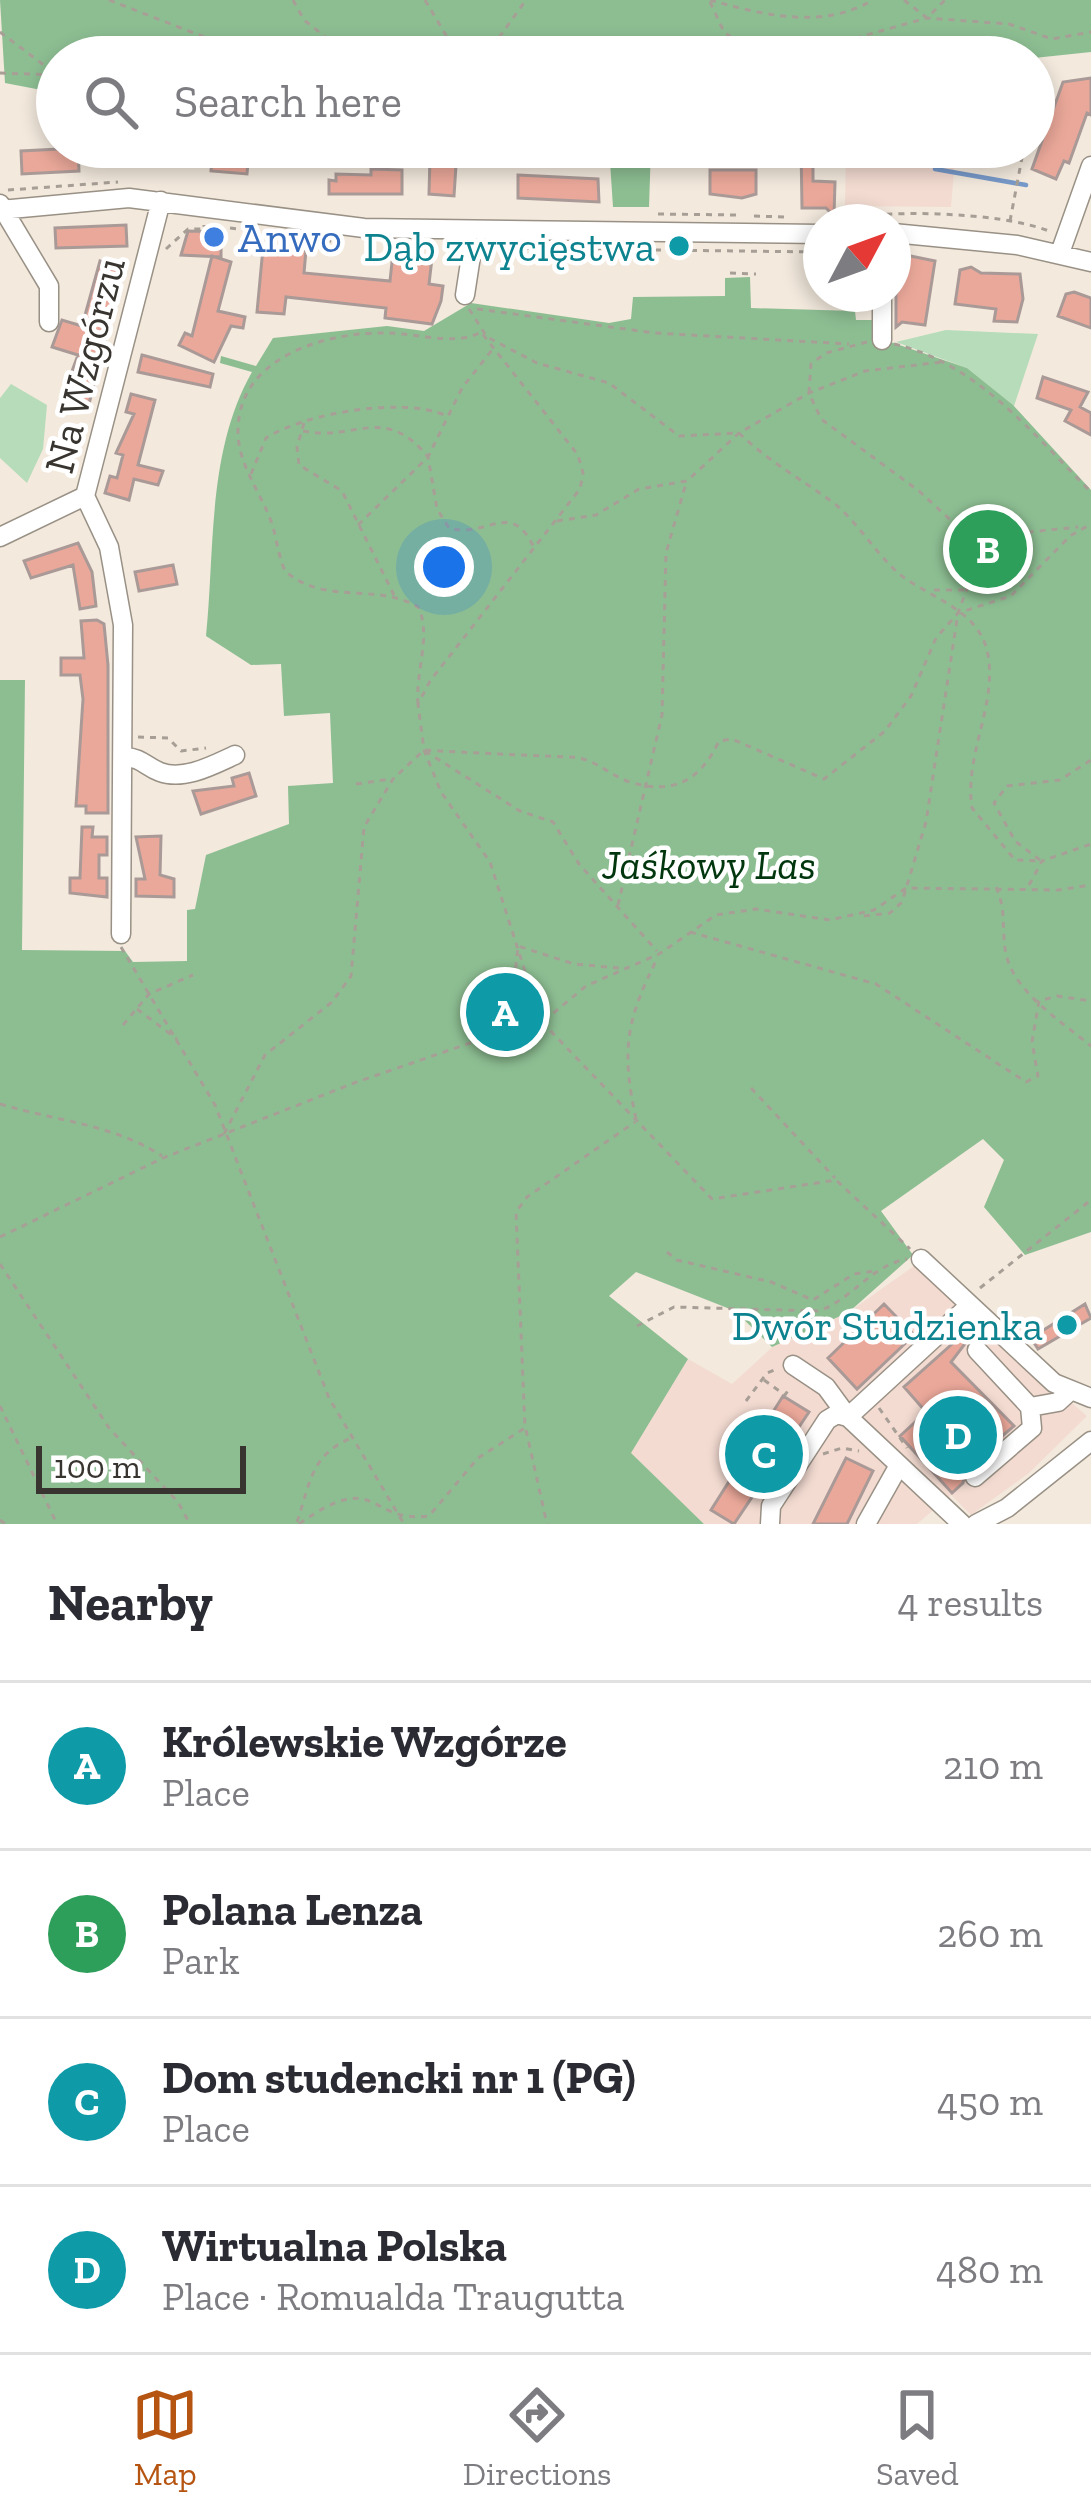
<!DOCTYPE html>
<html lang="en">
<head>
<meta charset="utf-8">
<style>
	:root { --surface:#fff; --page:#f2f2f3; --text:#2b2b33; --muted:#7c7c81; --line:#e1e1e2; --accent:#b65512 }
	body { margin:0; font-family:"Zilla Slab",serif; background:var(--page); color:var(--text) }
	.compass { position:absolute; left:803px; top:204px; width:108px; height:108px; border-radius:50%; background:var(--surface); box-shadow:0 6px 18px #0003; rotate:49deg }
	.scale { position:absolute; left:36px; bottom:30px; width:210px; box-sizing:border-box; padding-left:12px; border:6px solid #38342f; border-top:0; font-size:33px; line-height:42px; white-space:nowrap; color:#38342f; -webkit-text-stroke:9px #fff; paint-order:stroke }
	.you { position:absolute; left:444px; top:567px; width:42px; height:42px; margin:-30px; border:9px solid #fff; border-radius:50%; background:#1a73e8; box-shadow:0 0 0 18px #1a73e833 }
	.badge { display:grid; place-items:center; width:78px; height:78px; border-radius:50%; background:var(--accent); color:#fff; font-size:39px; font-weight:700 }
	.pin { position:absolute; translate:-50% -50%; border:6px solid #fff; box-shadow:0 3px 12px #0006 }
	.list { margin:0; padding:0; list-style:none }
	h2 { display:flex; justify-content:space-between; align-items:center; height:156px; margin:0; padding:0 48px; font-size:51px }
	h2 small { font-size:39px; font-weight:400; color:var(--muted) }
	.list li { display:grid; grid-template-columns:78px 1fr auto; gap:36px; align-items:center; box-sizing:border-box; height:168px; padding:0 48px; border-top:3px solid var(--line) }
	.list b { display:block; font-size:45px; white-space:nowrap }
	.list p { margin:0; font-size:39px; white-space:nowrap; color:var(--muted) }
	.list em { font-size:39px; font-style:normal; color:var(--muted) }
	.icon { flex:none; width:66px; height:66px; fill:none; stroke:currentColor; stroke-width:2; stroke-linecap:round; stroke-linejoin:round }
	.map { position:relative; flex:none; width:1091px; height:1524px; overflow:hidden }
	.search { position:absolute; background:var(--surface); box-shadow:0 6px 18px #0003; left:36px; right:36px; top:36px; height:132px; display:flex; align-items:center; gap:30px; box-sizing:border-box; padding:0 42px; border-radius:66px; color:var(--muted); font-size:45px }
	.sheet { height:828px; background:var(--surface) }
	nav { display:flex; justify-content:space-around; align-items:center; box-sizing:border-box; height:168px; border-top:3px solid var(--line); background:var(--surface); font-size:33px; color:var(--muted) }
	nav a { display:grid; justify-items:center; gap:6px }
	nav .on { color:var(--accent) }
	.map>svg:first-child { display:block }
</style>
</head>
<body>
<div class="map">
<svg width="1091" height="1524" viewBox="0 0 1091 1524">
	<rect width="100%" height="100%" fill="#f3e9dd"/>
	<!-- education -->
	<path fill="#f3dbd1" d="M846 147H956L951 207 845 206Z
		M914 1266 1087 1416 1029 1473 971 1515 951 1495 917 1524H704L630 1453 688 1359 732 1384 778 1342 849 1312Z"/>
	<!-- green -->
	<path fill="#b6dcb9" d="M946 330 1038 334 1014 406 967 368 896 342Z
		M11 384 47 405 43 449 27 483 0 458V398Z"/>
	<!-- forest -->
	<path fill="#8dbe92" d="M0 0H1091V52L1034 58 57 57V93L5 83Z
		M609 147H651L649 207H613Z
		M750 277 751 308 855 311 856 320H873L876 337 967 368 1013 405 1091 490V1232L1025 1255 984 1207 1004 1160 983 1139 881 1211 913 1255 849 1312 772 1347 735 1311 636 1272 609 1296 688 1359 631 1453 704 1524H0V680H25L22 950 125 951 133 962 187 961V910L195 909 206 855 289 824 288 786 333 783 330 713 284 716 281 664 251 665 206 636C215 548 207 451 252 372L220 363 221 356 256 366 273 338 387 326 424 331 471 303 609 323 631 319 633 297 725 296V278Z"/>
	<g fill="none" stroke-linecap="round" stroke-linejoin="round">
		<!-- stream -->
		<path stroke="#7799c9" stroke-width="4.5" d="M109 155 187 151
			M935 169 1026 185"/>
	</g>
	<!-- building -->
	<path fill="#eaa89a" stroke="#aa9a97" stroke-width="3" d="M1091 78V115L1087 113 1069 163 1064 161 1056 179 1032 169 1063 82Z
		M225 147 249 152 247 174 211 171 213 149Z
		M801 147H813V181L835 182 834 216 826 208H802Z
		M78 148 79 171 22 174 21 151Z
		M430 157 456 165 454 196 429 194Z
		M371 169 402 170V194H329V180L336 181V174L371 175Z
		M710 170H756V194L742 198 710 194Z
		M518 175 598 179 599 202 518 198Z
		M126 225 127 246 56 248 55 228Z
		M188 231 221 232V257L181 255Z
		M263 248 306 250 304 273 390 281 393 253 432 258 429 284 443 286 441 301 432 324 385 318 386 308 286 297 284 314 257 312Z
		M896 253 935 261 925 325 902 322 896 327Z
		M212 256 231 262 218 311 245 317 243 328 231 326 214 362 179 345 185 333 192 336Z
		M100 261 123 270 89 404 62 398 78 355 52 347 62 320 82 326Z
		M971 267 981 273 1020 274 1023 299 1017 322 994 321 996 309 955 304 960 270Z
		M1074 292 1091 298V328L1058 316 1066 294Z
		M142 355 213 374 210 387 138 372Z
		M1043 377 1088 392 1080 407 1091 413V435L1065 421 1071 410 1037 398Z
		M131 394 155 400 138 465 163 471 158 485 134 479 129 500 105 493 110 476 117 478 123 455 116 453 134 414 126 412Z
		M78 543 92 572 96 606 80 609 73 565 31 578 24 561Z
		M173 565 177 584 139 591 135 572Z
		M97 620 104 624 108 665V813H86V806H76L83 699 80 675H61V658H84L81 621Z
		M249 773 256 796 201 814 193 791 234 786 232 778Z
		M82 827H93L92 837H107V855H99V878H107V897L70 893V878H80Z
		M161 836 160 875 174 879V897L136 896V879H145L136 837Z
		M884 1304 914 1335 857 1389 828 1358Z
		M1085 1304 1091 1318 1038 1349 1031 1338Z
		M970 1328 978 1337 967 1341 951 1362 1014 1426 966 1467 963 1483 952 1493 900 1436 926 1412 904 1387Z
		M783 1396 809 1412 734 1524 711 1510Z
		M846 1458 873 1471 847 1524H813Z"/>
	<g fill="none" stroke-linecap="round" stroke-linejoin="round">
		<!-- minor casing -->
		<g stroke="#999185" stroke-width="21">
			<path id="minor" d="M0 204 49 286V322
				M0 210 129 198 364 228 821 234
				M893 233 1017 245 1091 262
				M1060 253 1091 166
				M465 295 475 230
				M882 340V294
				M0 537 85 496
				M125 757C142 758 145 766 160 772 184 781 213 765 235 755
				M121 934 123 625 109 547 85 496 161 201
				M921 1259 1054 1383 1091 1398
				M977 1350 1030 1407 1058 1402 1070 1391
				M793 1365 826 1387 848 1417
				M975 1477 1032 1428 1030 1407
				M770 1524 771 1506 827 1420 837 1414 848 1417
				M866 1524 898 1467
				M962 1524 848 1417 970 1305
				M976 1524 1007 1508 1091 1441"/>
		</g>
		<!-- path -->
		<path stroke="#a79f96" stroke-width="3" stroke-dasharray="6 6" stroke-linecap="butt" d="M109 0 212 40H276L315 57
			M293 0 304 20 351 57
			M425 0 459 57
			M710 0C764 15 822 30 873 0
			M904 0 927 18 945 0
			M710 2 724 32 752 52
			M0 32 57 75
			M485 57 526 0
			M749 57 845 41 927 18 1009 24 1052 39 1091 32
			M0 73 55 75
			M8 190 118 182
			M658 214 738 215
			M754 216 785 217
			M827 221C881 209 997 211 1049 231
			M1010 221 1024 147
			M230 228 345 243
			M487 248 821 252
			M166 249 188 229H204V225
			M505 250 508 270
			M730 273 756 274
			M469 309 487 337 537 363 609 383 679 436 739 433C769 462 803 480 835 504 858 523 875 552 897 572 927 598 980 608 988 655 997 706 964 755 972 808L1015 860 1042 861
			M477 309 655 333 849 344
			M867 342 826 353 811 364 809 393 821 419 919 491 982 549
			M894 344C977 363 1033 434 1091 492
			M304 423 297 447 299 465 342 491 394 595
			M303 431C355 442 384 403 428 457L437 509 449 528C488 539 512 497 535 550
			M251 474 266 438C306 413 403 396 447 416
			M557 521 596 515 639 489 687 481 739 433 809 393 865 371 942 362
			M358 525 428 457 462 388 492 350
			M983 549 1020 533 1078 527
			M934 590H966
			M418 704C415 674 432 634 418 607 376 582 325 606 285 571 279 557 277 542 273 527 263 495 238 466 238 432 237 356 328 331 390 333 418 334 457 346 481 332L578 455 583 473 580 489 430 681 418 704 424 750 441 792 490 862 541 1021 712 1199 836 1180 910 1249
			M138 737 168 738 181 751 206 748
			M425 751 520 811 553 822 579 864 657 951
			M356 784 391 779
			M1040 860 1015 841 994 803 1007 786 1060 780 1091 760
			M1029 885 1042 861 1091 844
			M996 887C1007 911 1001 929 1006 954 1014 992 1062 1022 1091 1046
			M618 905 662 715 666 553 686 483
			M864 916 890 913 902 902 926 822 958 613 981 551
			M690 932 876 984 1026 1082 1038 1076 1032 1042 1039 1001 1057 996 1091 1001
			M121 947 215 1105 329 1398 404 1524
			M137 1009 177 1039
			M534 1011 512 1005 518 946 574 964 619 968
			M504 1012 499 1015 507 1018 512 1007
			M123 1025 149 994 193 975
			M751 1088 835 1178
			M0 1104C56 1121 113 1124 162 1156
			M636 1119C621 1050 626 1020 658 957
			M224 1134 265 1055 332 1002 351 976 364 827 393 779 424 750C473 753 522 755 571 757 595 758 610 776 630 782 675 796 701 779 719 741L732 739 824 779 885 731 911 696 936 638 958 613 1011 596 1070 536 1091 524
			M0 1237 163 1158 354 1083 473 1042 533 1030 586 986 659 954 716 915 756 909 830 920 874 910 906 888 1058 890 1091 885
			M667 1252 677 1260 771 1282 813 1300 854 1274 874 1271
			M0 1264 109 1428 178 1502 190 1524
			M980 1288 1091 1200
			M637 1326 674 1307 819 1311C852 1299 872 1265 907 1259
			M764 1380 785 1395 789 1389
			M746 1401 767 1373 777 1369
			M0 1406 57 1524
			M879 1408 907 1448
			M526 1430 547 1524
			M823 1454 842 1448 859 1451
			M0 1520 5 1524
			M297 1522C310 1485 310 1456 349 1439
			M299 1524C379 1467 367 1524 429 1516L478 1458 525 1428 516 1212 527 1197 635 1122"/>
		<!-- minor -->
		<use href="#minor" stroke="#fff" stroke-width="18"/>
	</g>
	<!-- markers -->
	<circle fill="#3f7fe0" stroke="#fff" stroke-width="4.5" cx="214" cy="237" r="12"/>
	<g fill="#0f9aa8" stroke="#fff" stroke-width="4.5">
		<circle cx="679" cy="246" r="12"/>
		<circle cx="1067" cy="1325" r="12"/>
	</g>
	<g text-anchor="middle" stroke-width="9" stroke-linejoin="round" paint-order="stroke">
		<!-- shop labels -->
		<g font-size="42" fill="#366cbe" stroke="#fff" text-anchor="start">
			<text x="238" y="252">Anwo</text>
		</g>
		<!-- culture labels -->
		<g font-size="42" fill="#0d838f" stroke="#fff" text-anchor="end">
			<text x="655" y="261">Dąb zwycięstwa</text>
			<text x="1043" y="1340">Dwór Studzienka</text>
		</g>
		<!-- street labels -->
		<g font-size="42" fill="#38342f" stroke="#fff">
			<text transform="translate(84 365) rotate(-76)" y="15">Na Wzgórzu</text>
		</g>
		<!-- park labels -->
		<g font-size="42" font-style="italic" fill="#00360d" stroke="#fff">
			<text x="709" y="879">Jaśkowy Las</text>
		</g>
	</g>
</svg>
<svg class="compass" viewBox="-18 -18 36 36"><path d="M0-13l5 13h-10z" fill="#e53935"/><path d="M0 13l5-13h-10z" fill="#7c7c81"/></svg>
<div class="scale">100 m</div>
<div class="you"></div>
<div class="pin badge" style="left:505px;top:1012px;background:#0f9aa8">A</div>
<div class="pin badge" style="left:988px;top:549px;background:#2e9e5b">B</div>
<div class="pin badge" style="left:764px;top:1454px;background:#0f9aa8">C</div>
<div class="pin badge" style="left:958px;top:1435px;background:#0f9aa8">D</div>
<div class="search"><svg class="icon" aria-label="search" viewBox="0 0 24 24"><circle cx="10" cy="10" r="6"/><path d="M15 15l6 6"/></svg>Search here</div>
</div>
<section class="sheet">
<h2>Nearby<small>4 results</small></h2>
<ul class="list">
<li><span class="badge" style="background:#0f9aa8">A</span><div><b>Królewskie Wzgórze</b><p>Place</p></div><em>210 m</em></li>
<li><span class="badge" style="background:#2e9e5b">B</span><div><b>Polana Lenza</b><p>Park</p></div><em>260 m</em></li>
<li><span class="badge" style="background:#0f9aa8">C</span><div><b>Dom studencki nr 1 (PG)</b><p>Place</p></div><em>450 m</em></li>
<li><span class="badge" style="background:#0f9aa8">D</span><div><b>Wirtualna Polska</b><p>Place · Romualda Traugutta</p></div><em>480 m</em></li>
</ul>
</section>
<nav>
<a class="on"><svg class="icon" aria-label="map" viewBox="0 0 24 24"><path d="M3 6l6-2 6 2 6-2v14l-6 2-6-2-6 2zM9 4v14M15 6v14"/></svg>Map</a>
<a><svg class="icon" aria-label="directions" viewBox="0 0 24 24"><path d="M12 3l9 9-9 9-9-9zM9 14v-3h6M13 9l2 2-2 2"/></svg>Directions</a>
<a><svg class="icon" aria-label="saved" viewBox="0 0 24 24"><path d="M7 4h10v16l-5-4-5 4z"/></svg>Saved</a>
</nav>
</body>
</html>
